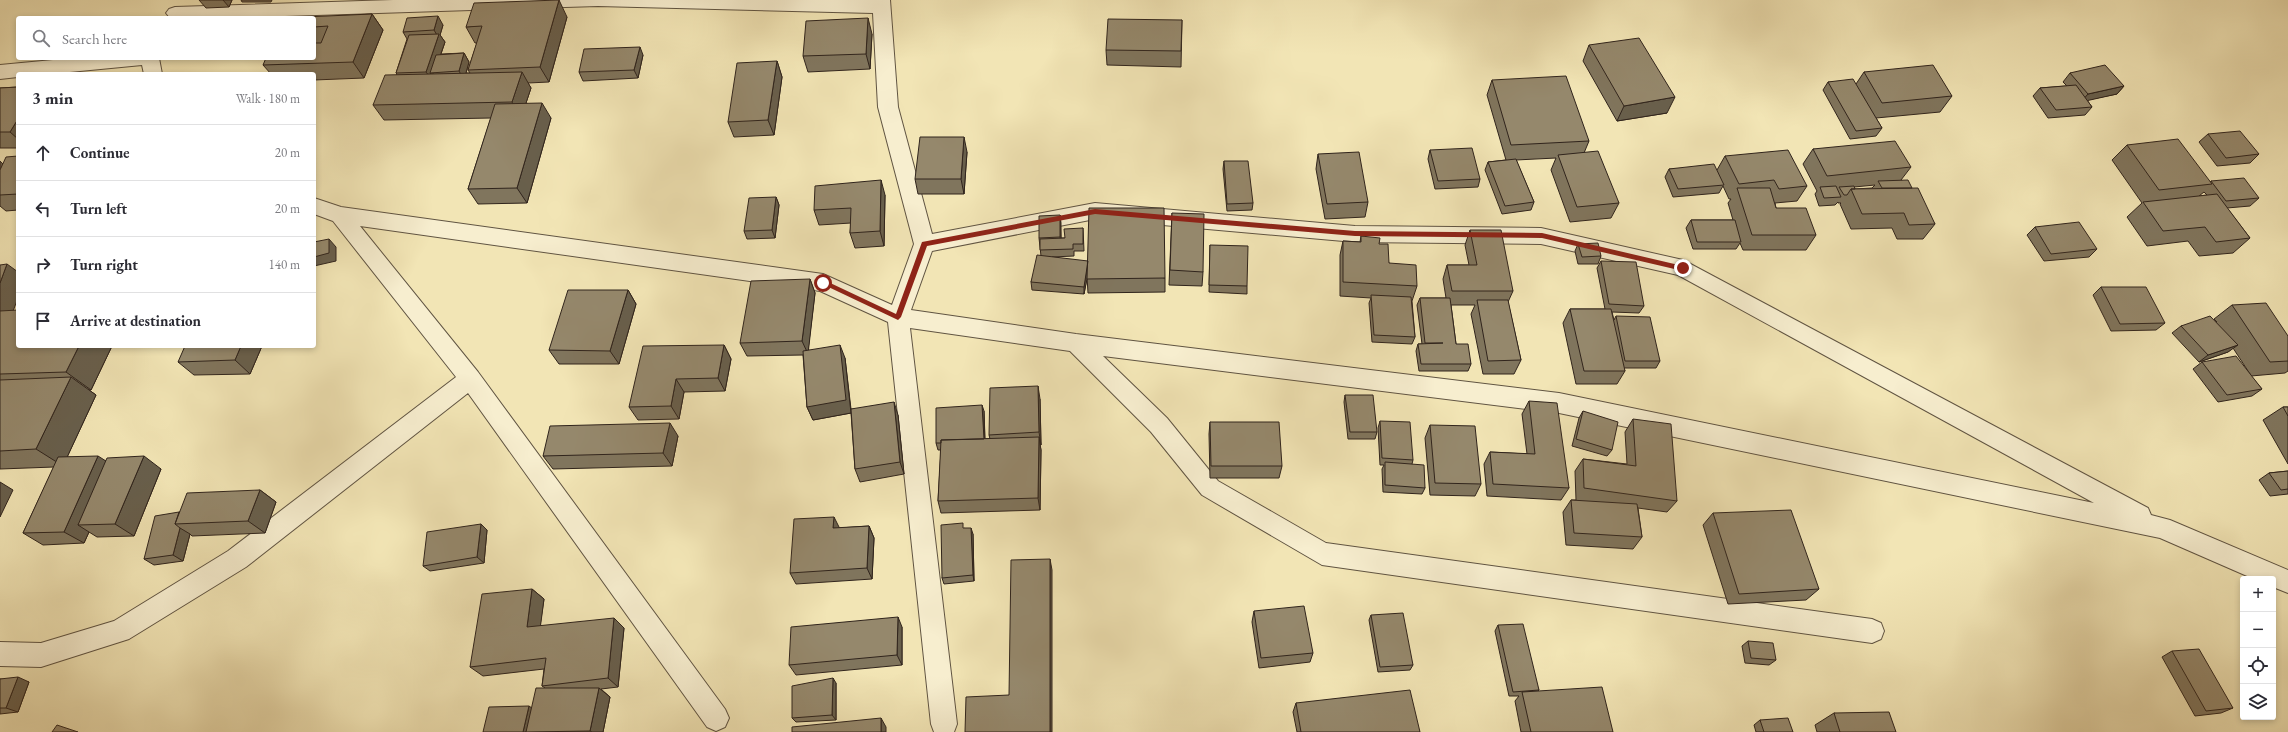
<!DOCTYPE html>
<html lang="en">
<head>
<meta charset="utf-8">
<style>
	:root { --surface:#fff; --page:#f2f2f3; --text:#2b2b33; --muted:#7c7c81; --line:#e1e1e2 }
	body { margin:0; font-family:"EB Garamond",serif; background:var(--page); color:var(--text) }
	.controls { position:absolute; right:12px; bottom:12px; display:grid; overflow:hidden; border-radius:4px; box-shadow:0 2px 6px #0003 }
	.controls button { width:36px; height:36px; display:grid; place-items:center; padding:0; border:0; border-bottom:1px solid var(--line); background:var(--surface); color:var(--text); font:20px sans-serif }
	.stop { position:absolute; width:12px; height:12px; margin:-9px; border:3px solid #8f2418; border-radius:50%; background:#fff }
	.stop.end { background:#8f2418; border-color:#fff; box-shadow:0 1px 4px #0008 }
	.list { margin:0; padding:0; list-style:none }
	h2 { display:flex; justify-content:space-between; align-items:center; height:52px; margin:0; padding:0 16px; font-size:17px }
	h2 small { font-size:13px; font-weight:400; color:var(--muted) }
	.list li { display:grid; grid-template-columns:26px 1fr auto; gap:12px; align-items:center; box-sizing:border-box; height:56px; padding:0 16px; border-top:1px solid var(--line) }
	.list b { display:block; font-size:15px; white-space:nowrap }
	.list em { font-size:13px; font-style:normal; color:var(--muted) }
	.icon { flex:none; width:22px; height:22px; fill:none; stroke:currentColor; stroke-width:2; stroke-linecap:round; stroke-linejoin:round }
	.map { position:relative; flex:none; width:2288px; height:732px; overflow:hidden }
	.search { position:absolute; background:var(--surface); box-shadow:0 2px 6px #0003; left:16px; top:16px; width:300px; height:44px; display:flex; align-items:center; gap:10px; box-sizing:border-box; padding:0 14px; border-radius:4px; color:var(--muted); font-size:15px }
	.panel { position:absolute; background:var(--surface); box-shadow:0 2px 6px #0003; left:16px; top:72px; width:300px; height:276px; border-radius:4px }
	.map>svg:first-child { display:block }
</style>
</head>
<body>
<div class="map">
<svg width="2288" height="732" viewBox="0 0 2288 732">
	<rect width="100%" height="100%" fill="#f2e5b5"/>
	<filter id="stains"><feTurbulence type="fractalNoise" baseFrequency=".005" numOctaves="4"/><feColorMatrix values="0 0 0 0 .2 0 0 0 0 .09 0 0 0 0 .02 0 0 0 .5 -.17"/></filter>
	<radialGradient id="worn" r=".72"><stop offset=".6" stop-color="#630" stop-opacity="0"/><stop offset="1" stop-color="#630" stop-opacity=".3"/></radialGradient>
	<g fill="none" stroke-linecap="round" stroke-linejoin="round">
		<!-- street casing -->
		<g stroke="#605442" stroke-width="2">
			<path id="street" d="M393 0H890L898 107 932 234 1095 203 1355 226 1541 228 1683 260 2148 508 2151 515 2170 520 2288 570V593L2273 587V579H2254L2160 538 1559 413 1103 356 1167 418 1218 481 1326 543 1872 619 1881 623 1884 631 1881 639 1872 643 1322 565 1202 495 1151 432 1070 351 910 328 957 724 954 732H934L931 724 888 322 820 291 360 226 478 372 725 709 729 718 725 727 716 731 707 727 468 393 246 567 129 639 41 667 0 666V642L41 643 114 621 228 551 456 377 333 221 314 214V198L341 207 823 274 892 305 914 244 878 107 873 13 598 6 219 18H170L166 13 169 9 175 7ZM1095 219 1355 242 1541 244 1678 275 2094 503 1559 393 1076 334 911 310 932 251Z
				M74 58H159L162 74H144L142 65 49 74H18V77L0 79V65Z"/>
		</g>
		<!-- street -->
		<use href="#street" fill="#f7eecf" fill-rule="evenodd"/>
	</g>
	<!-- wall -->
	<path fill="#80755d" stroke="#30241c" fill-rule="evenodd" d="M199 0H232L229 7 206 8Z
		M241 0H272L271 2H242Z
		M372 14 383 30 364 78 314 80V74H271L263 65 314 43V18Z
		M567 17 549 82 528 83 531 88 526 103 551 118 527 203 478 204 468 189 491 118 384 120 373 105 397 74 396 73 407 39 403 32 443 25 440 35 445 42 441 54 464 53 469 62 466 73H470L468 70 477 43H475L466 27Z
		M1182 20 1181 67 1107 65 1106 50Z
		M872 34 870 69 808 72 803 56Z
		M1589 45 1667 113 1617 121 1583 61Z
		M643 55 638 78 583 81 579 72Z
		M777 61 782 77 774 135 734 137 728 122Z
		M1864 72 1952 96 1940 112 1876 118 1882 128 1876 136 1850 139 1823 90 1828 82 1856 84Z
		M2070 73 2124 86 2117 94 2087 100 2092 107 2085 115 2048 118 2033 96 2040 88 2067 86 2063 82Z
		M1492 80 1589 141 1584 153 1619 203 1611 218 1570 222 1551 170 1556 158 1516 160 1534 202 1531 210 1502 214 1485 170 1488 162 1506 160 1487 95Z
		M18 87V148H0V88Z
		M2208 134 2259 154 2250 163 2217 166 2199 142Z
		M2127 145 2210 182 2211 181 2259 198 2250 206 2227 208 2250 238 2233 253 2199 256 2188 241 2147 246 2127 217 2142 203 2112 160ZM2204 192 2207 195 2199 196Z
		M1813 149 1911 167 1901 180 1912 188 1935 224 1923 239H1897L1892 228 1851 229 1840 204 1841 203H1838V202L1835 205 1819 206 1815 194 1817 191 1803 164ZM1875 185 1872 188 1855 189 1854 187Z
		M1430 150 1480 179 1478 187 1435 189 1428 159Z
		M967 152 964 194H918L915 179Z
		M1318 154 1368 202 1365 217 1325 219 1316 169Z
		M18 156V210L6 211 0 206V161L3 164Z
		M1725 156 1807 186 1797 201 1775 203 1776 208 1816 235 1806 250H1743L1740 243 1736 249H1693L1686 228 1691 220H1733L1728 203 1731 199H1729L1723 186 1719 193 1673 197 1665 177 1669 169 1717 170Z
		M1224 161 1253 203 1252 210 1227 211 1223 169Z
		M885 195 884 246 855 248 850 233 851 223 819 225 814 210Z
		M776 197 779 205 775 238 747 239 744 231Z
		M1172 213 1203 272 1202 286 1169 285Z
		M1060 215 1061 238H1065L1083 228 1084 251H1074V256L1052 257 1165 278V292L1088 293 1087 277 1084 294 1032 290 1031 282 1041 256 1039 238Z
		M2035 227 2097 249 2089 257 2044 261 2027 235Z
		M1470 230 1513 291 1508 302 1521 360 1514 374H1483L1471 314 1475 305H1451L1456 344 1471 364 1468 371H1419L1416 351 1418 344H1422L1417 305 1420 298H1446L1443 279 1447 265H1469L1465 245Z
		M1361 236 1379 244 1389 263 1417 286 1412 301 1415 337 1412 344 1372 342 1369 303 1371 298 1340 296V255L1343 241 1360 242Z
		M1578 244 1601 256 1598 264H1578L1575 251Z
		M1210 245 1247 286V294L1209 292Z
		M1601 261 1644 306 1639 313 1612 312 1614 320 1616 316 1660 361 1656 368H1624L1625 371 1617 384H1576L1563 323 1570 309H1605L1597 268Z
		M0 265 13 311 112 346 91 390H89L96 395 67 457 106 461 161 469 134 536 97 537 89 532 84 543 43 545 23 533 54 467 0 469Z
		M810 279 815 293 808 350 845 358 851 409 898 415 904 474 860 482 855 469 851 413 813 420 807 407 803 355 747 356 740 343Z
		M2101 287 2165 323 2156 330 2111 331 2093 295Z
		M628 290 636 304 619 364H559L549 350Z
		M2232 305 2288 336V371L2285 373 2251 376 2262 389 2252 396 2218 402 2193 369 2202 362 2250 374 2233 348 2228 352 2199 362 2172 333 2181 326 2217 322 2214 319Z
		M724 345 731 359 725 391 684 392 679 419 638 420 629 407Z
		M262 346 250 374 194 375 178 362Z
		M1345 395 1377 432 1375 439H1348L1344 402Z
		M1040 399 1041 445H1040L1041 450 1040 510 941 513 938 501 941 450H938L936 443 984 411 985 439H990L989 435Z
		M1529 401 1569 488 1561 500 1487 496 1484 464 1490 452 1527 454 1522 414Z
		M2283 407H2288V464L2263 420Z
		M1583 411 1612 450 1607 456 1572 446 1579 418Z
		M1633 419 1677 501 1667 512 1638 508 1642 537 1633 549 1566 545 1563 512 1571 500H1576L1575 471 1583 459 1627 464 1625 432Z
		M1380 421 1413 460 1412 464 1425 488 1422 494 1383 492 1382 469 1384 465H1380L1378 428Z
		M1210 422 1282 466 1279 478H1210L1209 434Z
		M1430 425 1481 484 1475 496 1430 495 1425 438Z
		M678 436 672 466 553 469 543 456Z
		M2288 471V494L2270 496 2259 480 2269 473Z
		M260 490 276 502 265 533 192 536 190 534 183 561 154 565 144 559 179 512Z
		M1713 513 1819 589 1806 600 1728 604 1703 525Z
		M481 524 487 530 484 563 430 571 423 566Z
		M869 526 874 538 872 579 796 584 790 573 839 528Z
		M964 528 973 534 974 581 944 584 942 578Z
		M532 589 544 599 540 626 624 628 618 687 601 689 610 697 603 732H483L532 708 545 688 542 686 544 669 483 676 470 667Z
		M1254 611 1313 653 1310 662 1259 668 1252 622Z
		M1371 615 1413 665 1410 670 1378 672 1369 620Z
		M1498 625 1539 690 1538 691 1613 732H1521L1515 701 1519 696H1509L1495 631Z
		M902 627V665L796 675 789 665Z
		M1748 641 1776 660 1769 665 1745 663 1742 646Z
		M2172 651 2233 708 2221 713 2195 716 2162 657Z
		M0 679 29 682 18 712 0 714Z
		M836 683V720L796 722 792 718Z
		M1296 703 1420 732H1297L1293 712Z
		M1834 713 1896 732H1817L1815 725Z
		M1760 720 1793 732H1756L1754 725Z"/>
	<!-- shaded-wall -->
	<path fill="#685f4c" stroke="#30241c" d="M223 0H232L229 7Z
		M559 0 567 17 549 82 540 67Z
		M372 14 383 30 364 78 353 62Z
		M438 16 443 25 440 35 445 42 434 73H430L433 77 432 80 426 72 438 37 434 30Z
		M868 18 872 34 870 69 866 54Z
		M640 47 643 55 638 78 634 70Z
		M464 53 469 62 464 80 459 71Z
		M777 61 782 77 774 135 768 120Z
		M522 72 531 88 521 118 512 102Z
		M2124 86 2117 94 2081 102 2088 94Z
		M1675 97 1667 113 1617 121 1624 106Z
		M542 103 551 118 527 203 517 188Z
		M18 119V139L10 132Z
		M964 137 967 152 964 194 961 179Z
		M0 161 8 169 0 182Z
		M881 180 885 195 884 246 880 231Z
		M776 197 779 205 775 238 772 230Z
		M1060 215 1061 223V245L1060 237Z
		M329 239 336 247V261L314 266V257Z
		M1088 261 1089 269 1084 294V287Z
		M7 264 18 272V298L7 327 0 322V283Z
		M810 279 815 293 808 354 802 341Z
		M628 290 636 304 619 364 610 351Z
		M724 345 731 359 725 391 718 378Z
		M840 345 845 358 851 413 813 420 807 407Z
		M2238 345 2228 352 2199 362 2208 355Z
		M79 346H112L91 390 66 372Z
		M241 346H262L250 374 235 360Z
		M71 377 96 395 63 466 36 449Z
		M676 379 684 392 679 419 671 406Z
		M1038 386 1040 399 1041 445 1039 432Z
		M894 402 898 415 904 474 900 462Z
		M982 405 984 411 985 446 984 440Z
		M670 423 678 436 672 466 663 453Z
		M1039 437 1041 450 1040 510 1038 498Z
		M98 456 117 468 78 525 89 532 84 543 64 532Z
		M144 456 161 469 134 536 115 524Z
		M0 482 13 490 0 517Z
		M260 490 276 502 265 533 248 521Z
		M834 517 840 529 833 528Z
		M481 524 487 530 484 563 477 557Z
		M869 526 874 538 872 579 867 568Z
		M180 528 190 534 183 561 173 555Z
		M971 528 973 534 974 581 973 575Z
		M1050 559 1052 570V732H1050Z
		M532 589 544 599 539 637 527 627Z
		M898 617 902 627V665L897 655Z
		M614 618 624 628 618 687 608 678Z
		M18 677 29 682 18 712 6 708Z
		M833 678 836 683V720L832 715Z
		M599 688 610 697 603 732H592L590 731Z
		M529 706 536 711 526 732H523Z
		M881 718 886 727V732H881Z"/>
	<!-- building -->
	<path fill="#95886c" stroke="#30241c" d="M559 0 540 67 468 70 482 26 466 27 474 3Z
		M372 14 353 62 263 65 266 58H314V43H321L328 26 314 27V18H304V17Z
		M438 16 434 30 403 32 407 18Z
		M868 18 866 54 803 56 806 21Z
		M1108 19 1182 20 1181 51 1106 50Z
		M439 34 426 72 396 73 409 35Z
		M1639 38 1675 97 1624 106 1589 45Z
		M640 47 634 70 579 72 584 49Z
		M464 53 459 71 430 73 436 55Z
		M777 61 768 120 728 122 737 63Z
		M1933 65 1952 96 1882 103 1864 72Z
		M2105 65 2124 86 2088 94 2070 73Z
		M522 72 512 102 373 105 385 75Z
		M1566 76 1589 141 1511 145 1492 80Z
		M1853 79 1882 128 1856 131 1828 82Z
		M2076 85 2092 107 2056 110 2040 88Z
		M18 87V119L10 132H0V88Z
		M542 103 517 188 468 189 495 104Z
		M2240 131 2259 154 2226 158 2208 134Z
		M920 137H964L961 179H915Z
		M2178 139 2212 184 2159 190 2127 145Z
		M1895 141 1911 167 1827 176 1813 149Z
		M1472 148 1480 179 1438 181 1430 150Z
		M1788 150 1807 186 1779 189 1774 180 1739 184 1725 156Z
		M1598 151 1619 203 1577 207 1558 155Z
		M1359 152 1368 202 1327 204 1318 154Z
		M18 156V194L0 195V170L6 157Z
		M1516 159 1534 202 1505 206 1488 162Z
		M1224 161H1248L1253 203 1227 204Z
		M1714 164 1724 185 1678 189 1669 169Z
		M2244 178 2259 198 2226 201 2211 181Z
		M881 180 880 231 850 233 851 208 814 210 815 186Z
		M1908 180 1912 188H1882L1878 181Z
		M1836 186 1841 197 1824 198 1820 187Z
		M1854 186 1855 189H1851L1847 195H1844L1839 187Z
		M1737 188H1770L1776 208H1806L1816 235H1752Z
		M1918 188 1935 224 1909 225 1904 213 1862 214 1851 189Z
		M2217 194 2250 238 2216 242 2205 227 2163 231 2143 202Z
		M776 197 772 230 744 231 749 198Z
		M1089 208H1164L1165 278 1087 279Z
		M1172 213 1204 214 1203 272 1170 270Z
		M1060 215V237L1039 238V216Z
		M1691 220H1735L1741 242H1697Z
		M2079 222 2097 249 2051 254 2035 227Z
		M1083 228V244H1073V249L1040 250V239L1065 238 1064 229Z
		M1470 230H1501L1513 291H1452L1447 265H1477Z
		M1361 236 1380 238 1379 244H1388L1389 263 1416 265 1417 286 1343 282V241L1361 242Z
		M329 239V253L314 257V242Z
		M1598 243 1601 256 1582 257 1578 244Z
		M1210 245 1248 246 1247 286 1209 285Z
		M1037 255 1088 261 1084 287 1031 282Z
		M1601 261 1636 262 1644 306 1609 304Z
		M7 264 0 283V265Z
		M810 279 802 341 740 343 751 281Z
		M2101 287H2146L2165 323 2120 324Z
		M568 290H628L610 351 549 350Z
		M1371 295 1411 297 1415 337 1374 335Z
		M1420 298H1450L1456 344H1468L1471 364H1421L1418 344 1443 343H1425Z
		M1477 300H1508L1521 360 1488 361Z
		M2266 303 2288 336V361L2270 362 2232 305Z
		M1570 309H1611L1625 371H1584Z
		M18 310V346H79L66 372 0 374V311Z
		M1616 316 1650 317 1660 361H1625Z
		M2210 316 2238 345 2208 355 2181 326Z
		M724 345 718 378 676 379 671 406 629 407 643 346Z
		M840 345 846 400 807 407 803 351Z
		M185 346H241L235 360 178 362Z
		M2236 356 2262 389 2227 395 2202 362Z
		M71 377 36 449 0 451V380Z
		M1038 386 1039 432 989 435 990 388Z
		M1345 395H1373L1377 432H1350Z
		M1529 401 1557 403 1569 488 1493 484 1490 452 1535 454Z
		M894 402 900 462 855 469 851 409Z
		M982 405 984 439 941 440V443H936V408Z
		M2283 407H2288V416Z
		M1583 411 1618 422 1612 450 1576 439Z
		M1633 419 1671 424 1677 501 1584 488 1583 459 1636 466Z
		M1380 421 1410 422 1413 460 1382 458Z
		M1210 422H1279L1282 466H1211Z
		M670 423 663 453 543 456 550 426Z
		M1430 425 1475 426 1481 484 1435 483Z
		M1039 437 1038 498 938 501 941 440Z
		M98 456 64 532 23 533 58 457Z
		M144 456 115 524 78 525 107 458Z
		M1385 462 1424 465 1425 488 1385 485Z
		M2288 471V489L2281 490 2269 473Z
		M260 490 248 521 175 524 187 493Z
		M1571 500 1637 504 1642 537 1574 533Z
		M1791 510 1819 589 1739 594 1713 513Z
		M179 512 175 524 180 528 173 555 144 559 155 516Z
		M834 517 833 528 869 526 867 568 790 573 794 519Z
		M963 523V528H971L973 575 942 578 941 525Z
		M481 524 477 557 423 566 427 532Z
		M1050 559V732H965L966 697 1009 695 1011 560Z
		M532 589 527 627 614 618 608 678 542 686 546 658 470 667 482 594Z
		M1304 606 1313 653 1261 658 1254 611Z
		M1403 613 1413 665 1380 667 1371 615Z
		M898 617 897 655 789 665 791 627Z
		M1523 624 1539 690 1513 692 1498 625Z
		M1748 641 1773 643 1776 660 1751 658Z
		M2199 649 2233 708 2206 711 2172 651Z
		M18 677 6 708H0V679Z
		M833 678 832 715 792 718V686Z
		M1602 687 1613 732H1531L1522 692Z
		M536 688H599L590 731 526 732Z
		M1410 690 1420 732H1301L1296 703Z
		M529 706 523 732H483L489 707Z
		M1889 712 1896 732H1840L1834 713Z
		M881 718V732H792V727Z
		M1788 718 1793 732H1764L1760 720Z
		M57 725 78 732H52Z"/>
	<!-- route -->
	<path fill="#8f2418" d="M1095 209 1355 231 1542 233 1683 266 1686 268 1683 271 1542 238 1355 236 1095 214 927 246 901 317 898 320 820 283 826 281 896 314 922 242Z"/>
	<rect width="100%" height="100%" filter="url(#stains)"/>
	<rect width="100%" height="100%" fill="url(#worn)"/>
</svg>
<div class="controls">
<button>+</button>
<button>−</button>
<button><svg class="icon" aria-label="locate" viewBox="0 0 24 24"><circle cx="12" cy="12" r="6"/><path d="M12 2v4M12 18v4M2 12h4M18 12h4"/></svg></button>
<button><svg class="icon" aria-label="layers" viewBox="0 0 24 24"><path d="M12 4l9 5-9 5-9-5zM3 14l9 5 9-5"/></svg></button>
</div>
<div class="stop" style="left:823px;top:283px"></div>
<div class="stop end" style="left:1683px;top:268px"></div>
<div class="search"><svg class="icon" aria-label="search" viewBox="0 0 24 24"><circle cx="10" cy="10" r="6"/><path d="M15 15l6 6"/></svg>Search here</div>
<section class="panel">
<h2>3 min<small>Walk · 180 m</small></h2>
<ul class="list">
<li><svg class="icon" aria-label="ahead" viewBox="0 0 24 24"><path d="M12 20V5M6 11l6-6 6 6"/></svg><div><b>Continue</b></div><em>20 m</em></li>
<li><svg class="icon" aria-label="left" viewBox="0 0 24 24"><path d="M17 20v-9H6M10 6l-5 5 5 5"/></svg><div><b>Turn left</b></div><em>20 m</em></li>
<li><svg class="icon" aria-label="right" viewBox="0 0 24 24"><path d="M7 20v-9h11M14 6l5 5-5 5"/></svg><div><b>Turn right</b></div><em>140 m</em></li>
<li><svg class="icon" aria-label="arrive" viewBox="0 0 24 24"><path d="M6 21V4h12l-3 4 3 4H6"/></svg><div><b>Arrive at destination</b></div></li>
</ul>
</section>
</div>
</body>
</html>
